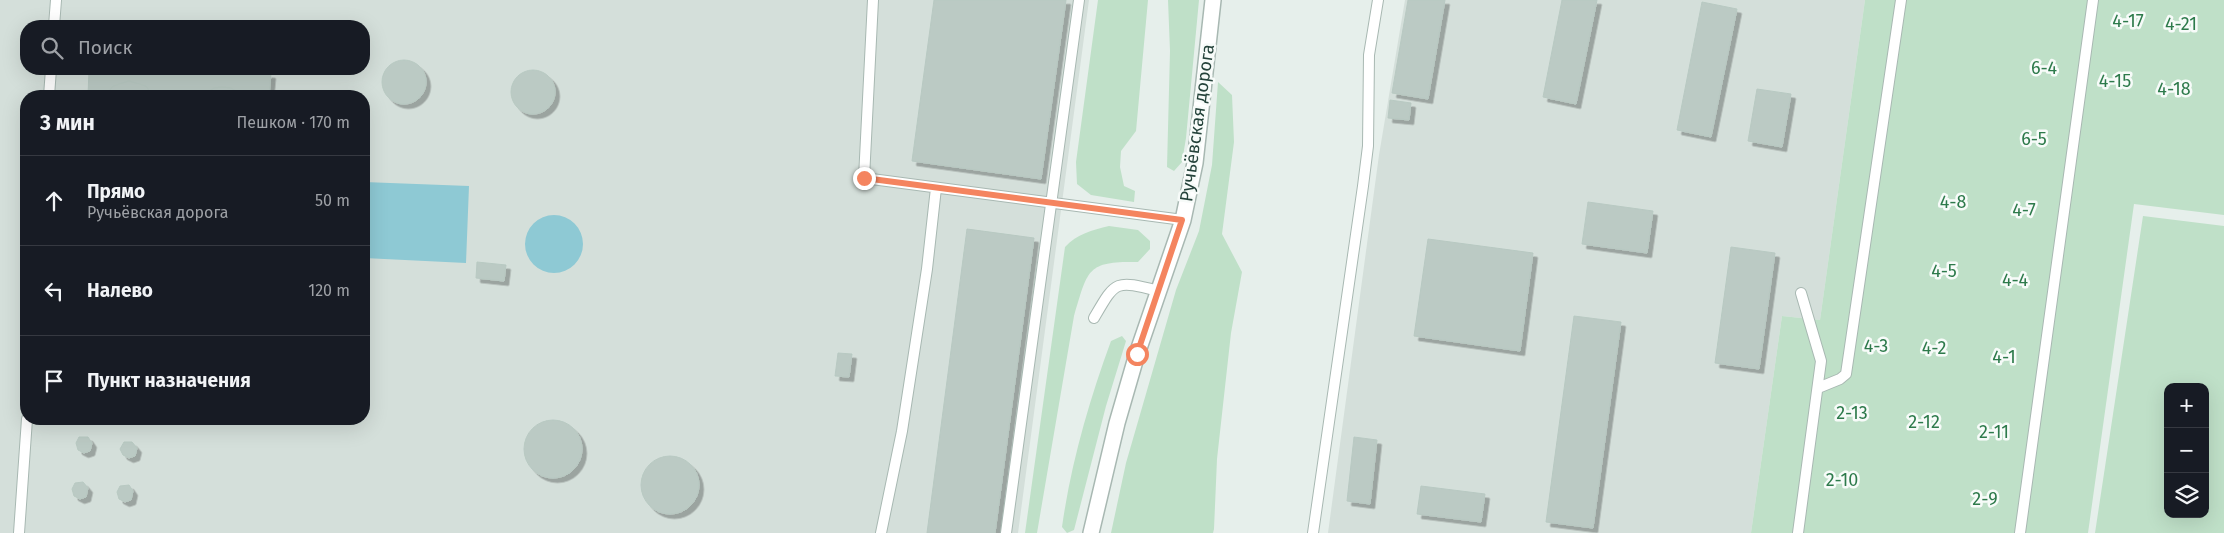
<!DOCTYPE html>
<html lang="ru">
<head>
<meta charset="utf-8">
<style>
	:root { --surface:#171b24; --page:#20242c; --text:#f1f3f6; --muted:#9ea1a6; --line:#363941 }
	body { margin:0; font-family:"Fira Sans",sans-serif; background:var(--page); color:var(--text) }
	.controls { position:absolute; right:15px; bottom:15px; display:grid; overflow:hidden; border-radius:10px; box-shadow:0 5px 20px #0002 }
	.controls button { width:45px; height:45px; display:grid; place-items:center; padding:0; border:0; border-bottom:1px solid var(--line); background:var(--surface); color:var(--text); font:25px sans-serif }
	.stop { position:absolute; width:15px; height:15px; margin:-11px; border:4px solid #f4845f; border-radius:50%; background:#fff }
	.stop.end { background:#f4845f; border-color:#fff; box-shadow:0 1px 5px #0008 }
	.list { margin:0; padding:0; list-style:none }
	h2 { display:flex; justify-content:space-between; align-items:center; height:65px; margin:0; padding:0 20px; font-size:21px }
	h2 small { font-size:16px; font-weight:400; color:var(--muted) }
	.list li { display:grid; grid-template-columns:32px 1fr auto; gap:15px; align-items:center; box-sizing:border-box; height:90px; padding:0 20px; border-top:1px solid var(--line) }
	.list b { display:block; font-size:19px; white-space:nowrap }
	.list p { margin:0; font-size:16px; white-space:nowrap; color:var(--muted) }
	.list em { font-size:16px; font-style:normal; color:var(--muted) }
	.icon { flex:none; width:28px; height:28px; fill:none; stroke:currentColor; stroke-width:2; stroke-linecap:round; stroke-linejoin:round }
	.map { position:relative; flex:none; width:2224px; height:533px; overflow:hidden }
	.search { position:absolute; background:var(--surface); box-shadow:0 5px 20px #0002; left:20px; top:20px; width:350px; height:55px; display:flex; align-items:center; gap:12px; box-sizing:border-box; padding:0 18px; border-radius:20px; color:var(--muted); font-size:19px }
	.panel { position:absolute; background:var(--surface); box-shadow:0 5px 20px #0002; left:20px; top:90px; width:350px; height:335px; border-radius:20px }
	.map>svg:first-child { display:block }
</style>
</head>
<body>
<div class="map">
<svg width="2224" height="533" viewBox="0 0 2224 533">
	<defs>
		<filter id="shadow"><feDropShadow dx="4.5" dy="4.5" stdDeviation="0" flood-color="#0004"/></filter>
	</defs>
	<rect width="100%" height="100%" fill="#e6efeb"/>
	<!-- built -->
	<path fill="#d4dfda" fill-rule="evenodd" d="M0 0H1089L1018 533H0ZM26 26H364V69H26ZM26 96H364V419H26Z
		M1405 0H1865L1820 320 1782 316 1751 533H1328L1379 155Z"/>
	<!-- green -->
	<path fill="#bfe0c8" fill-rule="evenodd" d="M1098 0H1148L1136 131 1121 151 1120 167 1124 186 1135 191 1134 202 1091 195 1077 184 1076 162Z
		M1168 0H1199L1186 138 1182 162 1174 171 1167 167 1170 51Z
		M1865 0H2224V215L2134 204 2088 533H1751L1782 316 1820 320Z
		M1218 82 1232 95 1234 142 1222 234 1242 272 1231 333 1217 459 1214 529 1213 533H1111L1126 463 1176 290 1199 231 1212 165Z
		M2143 216 2224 226V533H2095ZM2168 387H2205V514H2168Z
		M1109 226 1138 230 1150 241V249L1138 262C1087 261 1088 269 1074 316L1037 533H1025L1065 247C1077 234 1092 230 1109 226Z
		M1122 336 1126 341 1106 406 1074 530 1067 533 1062 527C1071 463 1089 401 1111 341Z"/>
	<!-- water -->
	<path fill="#8ec9d4" d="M364 182 469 186 466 263 364 258Z
		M525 244a29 29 0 1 1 58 0a29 29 0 1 1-58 0Z"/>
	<!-- building -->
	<path fill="#bbcac4" stroke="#b8c9c2" filter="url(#shadow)" d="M934 0H1066L1041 179 912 161Z
		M1408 0H1445L1428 99 1392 93Z
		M1562 0H1597L1576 104 1543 97Z
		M1702 2 1737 9 1711 137 1677 130Z
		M382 82a22 22 0 1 1 44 0a22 22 0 1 1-44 0Z
		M89 69H193L271 74 269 96H88Z
		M511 92a22 22 0 1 1 44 0a22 22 0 1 1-44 0Z
		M129 81 146 86 153 96H105L113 86Z
		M222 87 231 88 243 96H202L214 88Z
		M1757 89 1791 94 1782 147 1748 141Z
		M1390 100 1411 103 1409 120 1388 118Z
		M1588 202 1653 211 1647 253 1582 244Z
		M967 229 1034 238 995 533H927Z
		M1428 239 1533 253 1520 351 1414 336Z
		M1731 247 1775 253 1759 369 1715 363Z
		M477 262 506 265 504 281 476 278Z
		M1574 316 1621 322 1593 528 1546 522Z
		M838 353 852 354 849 377 835 376Z
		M524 449a29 29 0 1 1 58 0a29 29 0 1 1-58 0Z
		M79 437H88L92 443 90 451 84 453 78 450 76 443Z
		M1354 437 1377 440 1370 504 1347 501Z
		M124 442H132L137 448 135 456 129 458 123 455 120 449Z
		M641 485a29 29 0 1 1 58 0a29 29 0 1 1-58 0Z
		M83 482 88 488 86 497 80 499 74 496 72 489 75 483Z
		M129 485 133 491 131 500 125 502 119 499 117 492 120 486Z
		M1421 486 1485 494 1481 522 1417 514Z"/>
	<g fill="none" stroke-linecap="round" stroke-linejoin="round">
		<!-- lane casing -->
		<g stroke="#a8b8b2" stroke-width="12">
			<path id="lane" d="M873 0 864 178 1183 220
				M54 26 56 0
				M49 96 51 69
				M1094 318C1116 280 1115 280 1159 291
				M1818 388 1840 379 1846 374 1901 0
				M19 533 27 419
				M881 533 902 431 927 269 936 188
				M1006 533 1079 0
				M1313 533 1363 186 1368 146 1369 55 1378 0
				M1798 533 1821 361 1801 293
				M2020 533 2093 0"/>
		</g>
		<!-- street casing -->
		<g stroke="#a8b8b2" stroke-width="18">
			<path id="street" d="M1091 533 1117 423 1137 354 1183 220 1195 163 1213 0"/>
		</g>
		<!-- lane -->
		<use href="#lane" stroke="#fff" stroke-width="10"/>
		<!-- street -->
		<use href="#street" stroke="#fff" stroke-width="15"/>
	</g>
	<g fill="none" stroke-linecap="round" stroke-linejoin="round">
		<!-- route -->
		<path stroke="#f4845f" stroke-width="6" d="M864 178 1182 220 1137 354"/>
	</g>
	<g text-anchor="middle" stroke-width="5" stroke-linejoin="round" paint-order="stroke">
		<!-- park labels -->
		<g font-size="18" fill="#2d7a4b" stroke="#f7fbf9">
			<text x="2128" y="27">4-17</text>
			<text x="2181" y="30">4-21</text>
			<text x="2044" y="74">6-4</text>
			<text x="2115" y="87">4-15</text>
			<text x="2174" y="95">4-18</text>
			<text x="2034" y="145">6-5</text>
			<text x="1953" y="208">4-8</text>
			<text x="2024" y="216">4-7</text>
			<text x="1944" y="277">4-5</text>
			<text x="2015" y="286">4-4</text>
			<text x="1876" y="352">4-3</text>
			<text x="1934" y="354">4-2</text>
			<text x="2004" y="363">4-1</text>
			<text x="1852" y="419">2-13</text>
			<text x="1924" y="428">2-12</text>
			<text x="1994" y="438">2-11</text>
			<text x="1842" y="486">2-10</text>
			<text x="1985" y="505">2-9</text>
		</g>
		<!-- street labels -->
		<g font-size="18" fill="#24423a" stroke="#f7fbf9">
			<text transform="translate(1197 123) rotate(-82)" y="6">Ручьёвская дорога</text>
		</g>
	</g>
</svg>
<div class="controls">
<button>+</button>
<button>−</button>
<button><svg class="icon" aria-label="layers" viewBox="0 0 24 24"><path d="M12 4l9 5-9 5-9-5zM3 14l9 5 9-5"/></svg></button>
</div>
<div class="stop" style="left:1137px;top:354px"></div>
<div class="stop end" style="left:864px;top:178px"></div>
<div class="search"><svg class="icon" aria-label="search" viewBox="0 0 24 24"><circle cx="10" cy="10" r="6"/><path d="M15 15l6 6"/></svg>Поиск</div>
<section class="panel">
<h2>3 мин<small>Пешком · 170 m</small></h2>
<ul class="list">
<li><svg class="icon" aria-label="ahead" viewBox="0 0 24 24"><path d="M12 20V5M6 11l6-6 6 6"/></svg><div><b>Прямо</b><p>Ручьёвская дорога</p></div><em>50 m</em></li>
<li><svg class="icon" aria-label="left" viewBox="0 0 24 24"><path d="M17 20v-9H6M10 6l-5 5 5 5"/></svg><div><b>Налево</b></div><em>120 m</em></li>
<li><svg class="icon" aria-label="arrive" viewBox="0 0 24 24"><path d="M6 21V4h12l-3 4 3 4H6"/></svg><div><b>Пункт назначения</b></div></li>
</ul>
</section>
</div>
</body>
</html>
